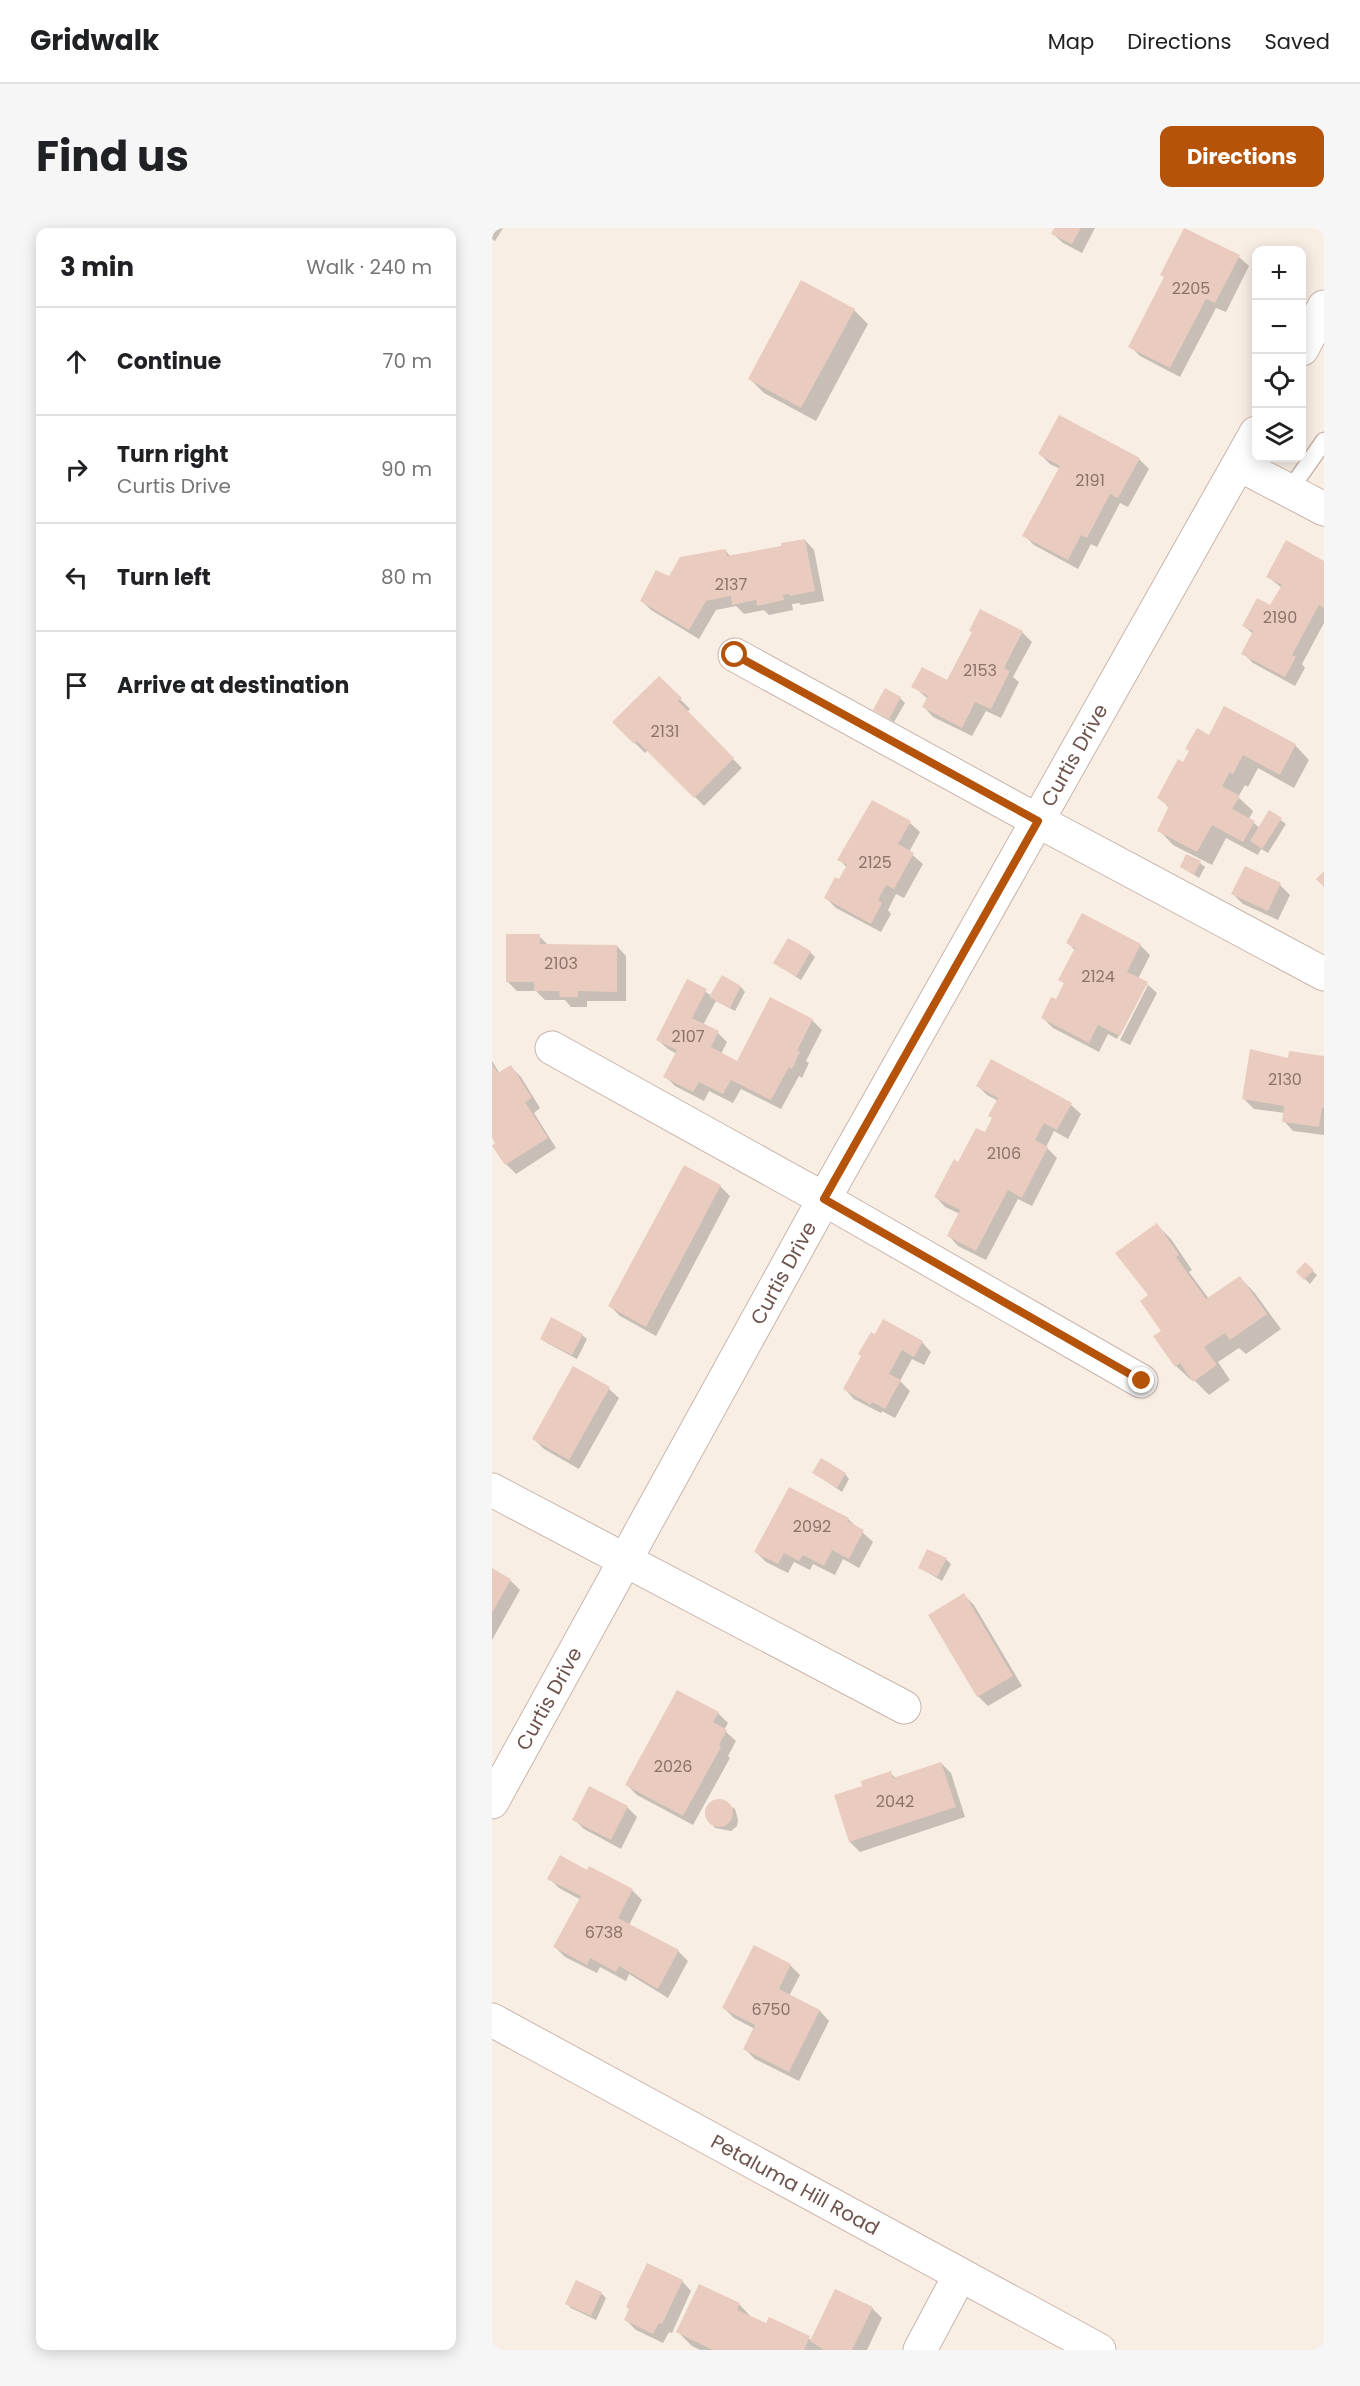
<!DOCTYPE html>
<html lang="en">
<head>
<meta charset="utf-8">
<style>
	:root { --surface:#fff; --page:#f6f6f6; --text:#202124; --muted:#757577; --line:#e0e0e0; --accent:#b45309 }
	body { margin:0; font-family:Poppins,sans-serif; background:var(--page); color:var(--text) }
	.controls { position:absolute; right:18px; top:18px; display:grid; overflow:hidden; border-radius:12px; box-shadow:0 3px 15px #0003 }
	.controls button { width:54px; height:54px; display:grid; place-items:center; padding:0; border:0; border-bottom:2px solid var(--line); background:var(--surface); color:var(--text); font:30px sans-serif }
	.stop { position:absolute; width:18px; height:18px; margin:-14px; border:4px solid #b45309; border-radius:50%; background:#fff }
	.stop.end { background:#b45309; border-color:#fff; box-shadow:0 2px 6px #0008 }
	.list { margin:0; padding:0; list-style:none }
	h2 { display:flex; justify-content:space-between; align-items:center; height:78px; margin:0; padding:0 24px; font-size:26px }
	h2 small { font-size:20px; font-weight:400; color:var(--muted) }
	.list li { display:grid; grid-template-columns:39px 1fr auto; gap:18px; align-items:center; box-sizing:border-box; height:108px; padding:0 24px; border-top:2px solid var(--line) }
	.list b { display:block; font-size:22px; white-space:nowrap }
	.list p { margin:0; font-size:20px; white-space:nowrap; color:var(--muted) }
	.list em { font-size:20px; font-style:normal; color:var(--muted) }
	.icon { flex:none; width:33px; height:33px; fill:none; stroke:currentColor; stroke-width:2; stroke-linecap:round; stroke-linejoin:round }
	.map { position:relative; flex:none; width:832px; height:2122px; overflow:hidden; border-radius:12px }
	header { display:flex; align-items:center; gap:36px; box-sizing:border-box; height:84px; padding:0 30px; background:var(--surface); border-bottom:2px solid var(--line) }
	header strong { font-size:28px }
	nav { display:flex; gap:33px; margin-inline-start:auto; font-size:21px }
	.intro { display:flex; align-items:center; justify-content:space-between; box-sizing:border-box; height:144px; padding:0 36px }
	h1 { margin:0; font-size:42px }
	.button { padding:15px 27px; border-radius:12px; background:var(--accent); color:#fff; font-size:21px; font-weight:700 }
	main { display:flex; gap:36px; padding:0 36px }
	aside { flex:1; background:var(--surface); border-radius:12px; box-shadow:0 3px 15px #0003 }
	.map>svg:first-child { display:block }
</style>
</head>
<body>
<header>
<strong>Gridwalk</strong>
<nav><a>Map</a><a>Directions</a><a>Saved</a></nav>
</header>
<div class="intro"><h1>Find us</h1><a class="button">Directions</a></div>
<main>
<aside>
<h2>3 min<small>Walk · 240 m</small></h2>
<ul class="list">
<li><svg class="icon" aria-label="ahead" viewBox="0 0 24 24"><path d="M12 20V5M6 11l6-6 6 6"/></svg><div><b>Continue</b></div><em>70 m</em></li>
<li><svg class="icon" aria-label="right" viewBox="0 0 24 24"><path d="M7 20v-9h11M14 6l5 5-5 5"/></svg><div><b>Turn right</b><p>Curtis Drive</p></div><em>90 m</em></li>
<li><svg class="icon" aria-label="left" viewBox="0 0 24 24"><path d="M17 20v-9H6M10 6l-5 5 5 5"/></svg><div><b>Turn left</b></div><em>80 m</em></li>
<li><svg class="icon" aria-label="arrive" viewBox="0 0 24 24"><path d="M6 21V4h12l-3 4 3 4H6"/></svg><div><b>Arrive at destination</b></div></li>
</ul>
</aside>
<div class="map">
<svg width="832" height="2122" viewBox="0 0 832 2122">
	<rect width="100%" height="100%" fill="#f9eee4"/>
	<!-- shadow -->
	<path fill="#0003" d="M0 0H11L3 13 0 11Z
		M564 0H603L590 25 571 15 561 6Z
		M694 1 747 29 757 38 734 84 724 80 688 149 648 128 638 118 674 50 670 47Z
		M362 82 376 96 324 193 272 165 258 151Z
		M548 226 647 231 657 241 636 279 628 275 605 319 599 316 586 341 542 317 532 307 568 241 558 236Z
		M313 312 322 322 332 373 309 377 307 375 300 376 301 382 277 387 272 382 252 386 244 378 224 382 207 411 159 382 150 373 178 350 233 322 239 329 291 319Z
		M832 334V395L810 436 813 440 803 458 761 435 751 425 761 406 752 398 779 379 790 360 776 349Z
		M530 404 540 414 521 449 527 454 509 490 494 483 480 508 441 489 432 479 436 471 421 458 456 454 482 406Z
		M167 450 198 481 195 484 250 540 212 578 156 522 153 525 122 494Z
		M408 470 413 475 402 494 382 482Z
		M717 509 803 517 817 532 802 560 766 540 756 559 753 557 746 569 761 583 757 591 768 600 778 584 794 596 776 625 769 621 766 627 734 610 720 637 681 617 667 602 678 581 667 569 692 536Z
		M418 595 428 604 417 624 431 636 412 670 404 666 396 682 399 686 389 704 344 680 334 670 348 653 355 640 347 631Z
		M708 635 713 639 707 650 690 639Z
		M754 640 788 657 798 667 786 692 751 676 741 666Z
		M47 708 57 718H125L134 728V773H95V779H79L73 772H53L44 763H25L15 753Z
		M576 715 648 717 658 727 646 751 655 756 665 765 638 817 628 812 656 757H653L625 811 616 806 607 824 561 800 551 790 564 773 573 756 568 752 583 722Z
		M318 724 323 729 309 752 283 735Z
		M196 753 220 768 249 759 253 764 243 783 224 773 211 797 226 805 235 814 229 826 246 835 320 792 330 802 314 833 317 835 310 850 307 848 289 881 249 861 241 875 217 863 212 873 183 858 173 848 185 826 176 821 166 812Z
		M832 830V907L801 903 792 893 793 885 762 881 752 871Z
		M0 833 8 846 19 839 29 849 48 880 42 885 64 920 24 946 14 936 1 917 5 916 0 908Z
		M499 833 579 877 589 886 576 911 562 903 554 919 565 930 540 978 526 971 494 1032 466 1018 457 1008 468 986 453 979 444 969 467 936 494 906 501 891 506 873 495 867 486 858Z
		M228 958 238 968 164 1108 128 1088 118 1078Z
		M665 997 679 1011 700 1042 697 1044 717 1071 748 1050 762 1064 789 1101 754 1126 747 1120 726 1134 738 1152 717 1167 701 1151 699 1152 684 1138 658 1068Z
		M813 1036 825 1047 818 1056 806 1044Z
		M90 1107 95 1111 85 1131 55 1115 50 1111Z
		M430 1114 439 1124 432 1137 420 1131 408 1153 418 1163 403 1190 390 1183 389 1185 362 1171 353 1161 371 1128Z
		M81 1140 117 1161 127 1170 87 1241 52 1221 42 1211Z
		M322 1245 353 1246 357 1251 350 1264Z
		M356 1291 381 1314 367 1340 351 1331 343 1347 321 1336 318 1342 302 1334 296 1345 274 1334 264 1324Z
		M454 1331 459 1336 450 1353 428 1340Z
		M0 1342 18 1352 28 1362 0 1412Z
		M472 1367 482 1377 530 1458 496 1478 486 1468Z
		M226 1485 236 1495 232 1502 244 1513 236 1528 238 1530 201 1597 145 1567 135 1557Z
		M449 1535 459 1545 473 1589 368 1624 358 1614 344 1568 372 1559 398 1545 404 1550Z
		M98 1560 135 1579 145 1589 129 1621 92 1601 82 1591Z
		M230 1573 243 1581 246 1592 245 1598 239 1603 223 1600 214 1585 220 1575Z
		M98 1640 141 1663 150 1672 137 1697 186 1723 196 1733 176 1770 137 1746 134 1753 108 1739 105 1745 73 1729 63 1719 89 1672 67 1660 57 1650 96 1644Z
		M298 1737 308 1747 297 1768 328 1783 337 1793 307 1853 263 1831 253 1821 263 1801 242 1790 232 1780Z
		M190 2053 199 2063 180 2105 177 2104 171 2115 144 2102 134 2092Z
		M109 2065 114 2070 104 2092 79 2080 75 2076Z
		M247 2076 262 2092 320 2112 380 2080 390 2090 375 2122H208L200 2118 186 2104Z"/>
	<!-- building -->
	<path fill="#eacbbf" d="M562 0H589L580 16 559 6Z
		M692 0 748 27 723 75 714 71 678 140 636 119 672 49 668 47Z
		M309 52 363 81 309 180 256 151Z
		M567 187 648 230 626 270 618 266 595 310 589 307 576 332 530 308 568 238 546 226Z
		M313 311 323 363 298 368 297 366 291 367 292 372 265 378 264 372 240 377 239 368 214 373 197 402 148 373 164 342 177 348 188 329 233 321 235 328 289 318V315Z
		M794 312 832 333V380L827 377 800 427 804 429 793 449 749 426 761 403 750 398 765 370 778 377 790 357 774 349Z
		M488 381 531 403 512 440 518 443 499 481 483 474 470 500 430 479 436 468 419 459 430 439 455 452 480 404 477 403Z
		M167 448 190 470 186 473 242 530 202 570 145 513 142 516 120 494Z
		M393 460 409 469 397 491 381 482Z
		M732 478 804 516 788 547 751 527 741 546 738 544 730 558 748 568 740 581 763 593 751 614 720 597 705 624 665 603 677 578 665 570 686 531 691 534 697 523 693 521 705 500 717 507Z
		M380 572 419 593 406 616 422 625 402 661 394 657 386 672 390 675 379 696 332 670 343 649 347 651 355 637 345 632Z
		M777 582 790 590 770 621 758 613Z
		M694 626 709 633 702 647 688 639Z
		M753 638 789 655 776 683 739 666Z
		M832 643V659L824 651Z
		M590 685 649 716 635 744 656 754 628 808 606 797 597 815 549 790 559 769 564 771 572 755 566 752 583 720 574 715Z
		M14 706H48V716L125 717V764L86 763V769H68L67 763H42V754H14Z
		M296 710 319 723 304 749 281 735Z
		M230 747 249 758 238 780 217 769Z
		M195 751 215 761 200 790 227 803 219 819 245 833 278 769 321 791 305 823 308 824 300 841 297 839 279 872 239 852 231 866 207 854 201 864 171 849 185 822 164 812Z
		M758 821 796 830 797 823 832 828V880H830L827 899 790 894 792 878 750 871Z
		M499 831 580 875 565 902 552 895 543 912 556 919 530 970 516 962 484 1023 455 1008 468 982 442 969 462 931 466 934 484 900 493 904 500 890 496 888 506 870 484 858Z
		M0 836 6 845 19 837 40 870 33 874 56 910 13 937 0 918 3 915 0 910Z
		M192 937 229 957 154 1099 116 1078Z
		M665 995 687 1027 684 1029 714 1071 748 1048 775 1086 738 1112 733 1105 712 1119 725 1137 701 1154 688 1135 683 1139 661 1108 669 1103 648 1073 656 1067 623 1025Z
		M813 1034 822 1042 812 1052 804 1044Z
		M59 1089 91 1106 80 1127 48 1111Z
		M391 1091 431 1113 422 1129 410 1122 397 1146 409 1152 393 1181 380 1174 379 1177 351 1161 369 1128 366 1126 379 1104 383 1106Z
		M81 1138 118 1159 77 1232 40 1211Z
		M329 1230 354 1245 345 1260 320 1245Z
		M297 1259 357 1290 355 1293 372 1302 357 1331 340 1322 332 1338 311 1327 307 1333 292 1325 286 1336 262 1324Z
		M435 1321 455 1330 445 1349 426 1340Z
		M0 1340 19 1351 0 1385Z
		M472 1365 521 1448 485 1469 436 1387Z
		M185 1462 227 1484 221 1494 235 1502 227 1517 229 1519 191 1588 133 1557Z
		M449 1534 464 1579 357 1614 342 1567 370 1558 369 1553 399 1543 401 1550Z
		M97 1558 136 1578 119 1612 80 1592Z
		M213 1585a14 14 0 1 1 28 0a14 14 0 1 1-28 0Z
		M68 1627 95 1642 97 1638 141 1661 126 1690 187 1722 166 1761 127 1738 124 1744 98 1730 95 1737 61 1719 89 1668 55 1651Z
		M262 1717 299 1736 287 1761 328 1782 297 1844 251 1821 263 1797 230 1780Z
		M155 2035 191 2052 170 2096 167 2095 161 2106 132 2092 137 2081 134 2079Z
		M84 2052 110 2064 99 2088 73 2076Z
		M207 2056 248 2075 245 2082 274 2095 277 2089 318 2108 312 2122H221L184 2104Z
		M343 2061 381 2079 360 2122H332L318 2113Z"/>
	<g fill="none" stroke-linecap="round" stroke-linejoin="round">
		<!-- service casing -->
		<g stroke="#c8b5ac" stroke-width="19">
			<path id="service" d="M797 263 832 213"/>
		</g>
		<!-- minor casing -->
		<g stroke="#c8b5ac" stroke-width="35">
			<g id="minor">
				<path d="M810 121 832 79"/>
				<path d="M748 237 832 281"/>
				<path d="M243 427 546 593 832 746"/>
				<path d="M60 820 332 971 649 1153"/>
				<path d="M0 1262 412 1479"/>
				<path id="s1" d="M0 1574 332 971 764 205"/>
				<path d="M428 2122 468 2047"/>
			</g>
		</g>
		<!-- secondary casing -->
		<g stroke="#cdb6ad" stroke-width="35">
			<g id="secondary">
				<path id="s2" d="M0 1792 607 2122"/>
			</g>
		</g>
		<!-- service -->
		<use href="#service" stroke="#fff" stroke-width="16"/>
		<!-- minor -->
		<use href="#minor" stroke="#fff" stroke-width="33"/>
		<!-- secondary -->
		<use href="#secondary" stroke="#fff" stroke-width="33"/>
	</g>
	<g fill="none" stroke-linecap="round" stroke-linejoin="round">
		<!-- route -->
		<path stroke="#b45309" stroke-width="8" d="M243 427 546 593 332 971 650 1153"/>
	</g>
	<g text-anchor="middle" stroke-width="4.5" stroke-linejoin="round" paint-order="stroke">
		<!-- number labels -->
		<g font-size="16" fill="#8d726a">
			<text x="699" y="66">2205</text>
			<text x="598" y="258">2191</text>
			<text x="239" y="362">2137</text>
			<text x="788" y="395">2190</text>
			<text x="488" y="448">2153</text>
			<text x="173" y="509">2131</text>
			<text x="383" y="640">2125</text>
			<text x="69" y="741">2103</text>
			<text x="606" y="754">2124</text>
			<text x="196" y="814">2107</text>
			<text x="793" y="857">2130</text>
			<text x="512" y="931">2106</text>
			<text x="320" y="1304">2092</text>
			<text x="181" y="1544">2026</text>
			<text x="403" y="1579">2042</text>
			<text x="112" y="1710">6738</text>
			<text x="279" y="1787">6750</text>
		</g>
		<!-- street labels -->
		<g font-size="20" fill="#6e544d" stroke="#fcf2ea">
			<text dy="7" stroke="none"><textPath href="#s1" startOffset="1198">Curtis Drive</textPath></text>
			<text dy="7" stroke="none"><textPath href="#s1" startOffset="604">Curtis Drive</textPath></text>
			<text dy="7" stroke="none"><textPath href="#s1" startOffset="118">Curtis Drive</textPath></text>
			<text dy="7" stroke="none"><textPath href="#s2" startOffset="345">Petaluma Hill Road</textPath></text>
		</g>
	</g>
</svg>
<div class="controls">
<button>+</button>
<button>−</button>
<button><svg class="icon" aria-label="locate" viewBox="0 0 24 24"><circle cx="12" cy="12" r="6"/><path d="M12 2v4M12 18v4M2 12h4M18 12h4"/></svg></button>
<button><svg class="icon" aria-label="layers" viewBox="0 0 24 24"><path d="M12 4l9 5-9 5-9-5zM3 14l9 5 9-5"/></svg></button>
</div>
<div class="stop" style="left:243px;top:427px"></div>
<div class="stop end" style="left:650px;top:1153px"></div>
</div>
</main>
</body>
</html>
